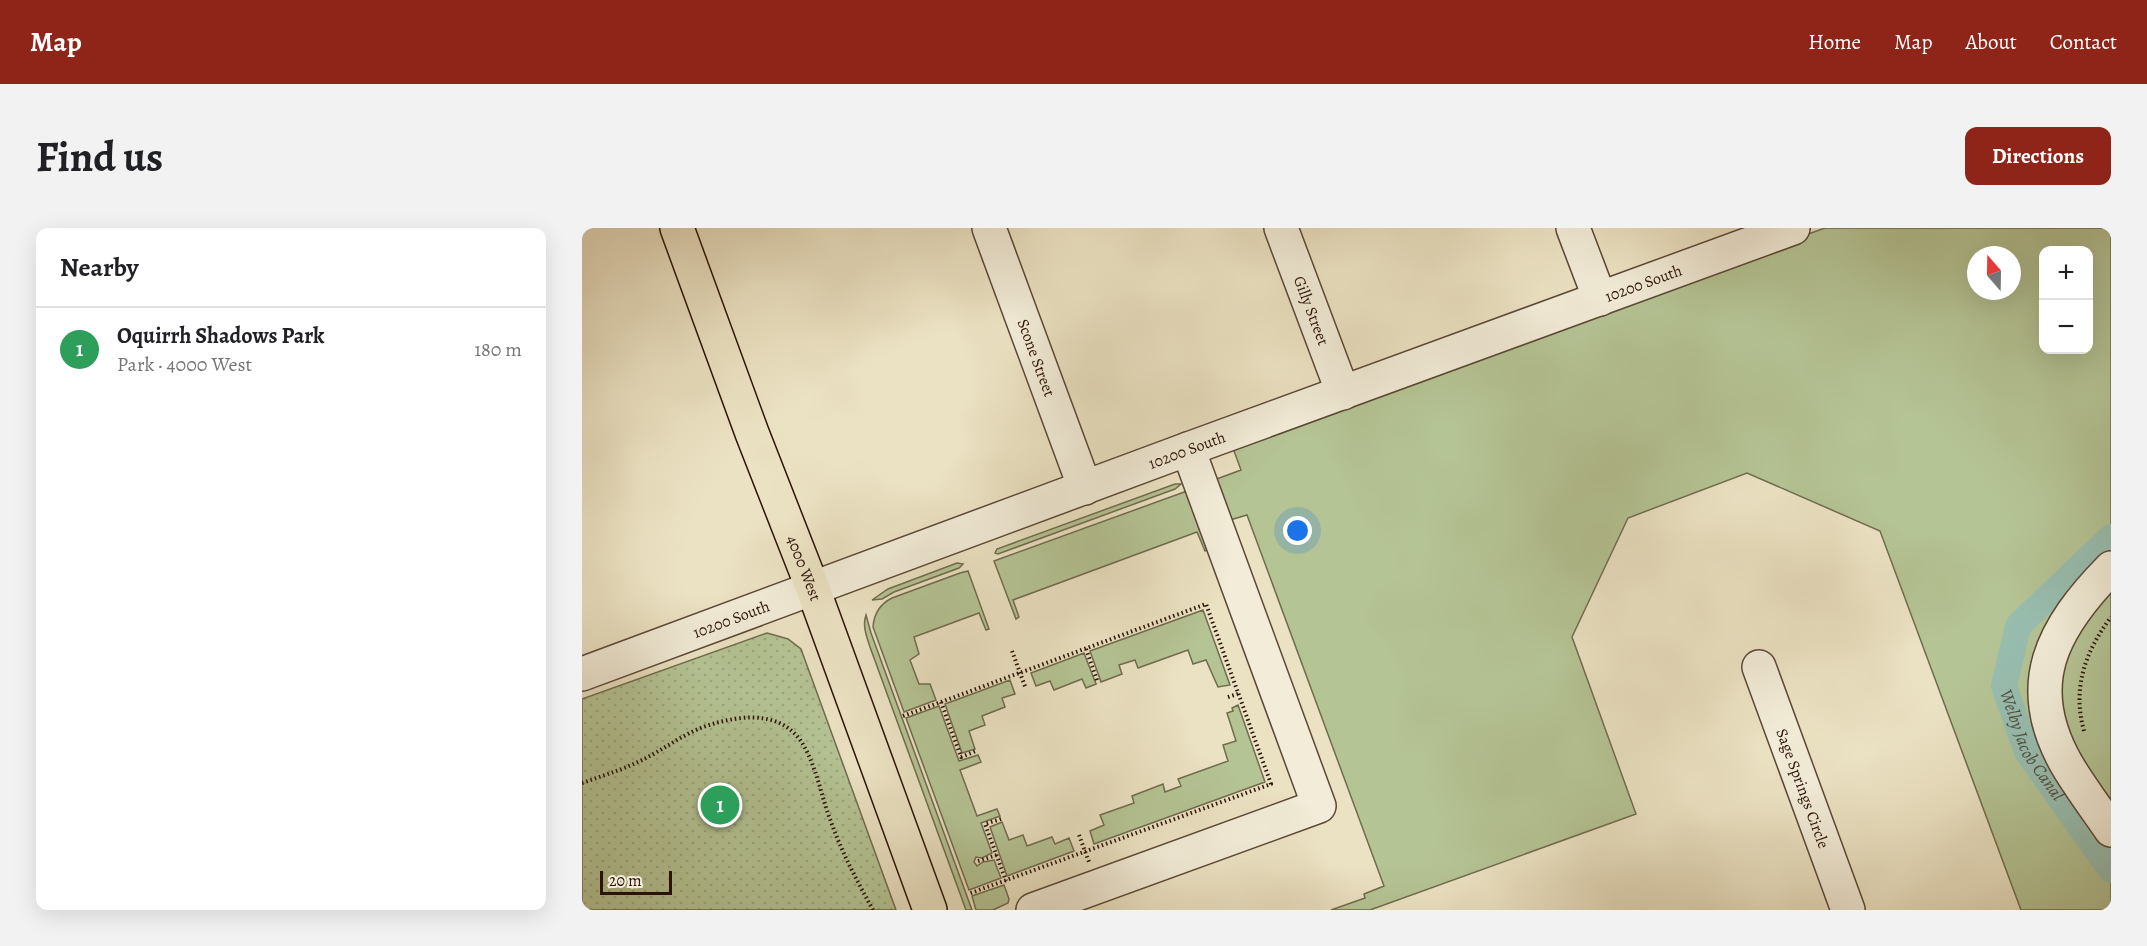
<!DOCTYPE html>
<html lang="en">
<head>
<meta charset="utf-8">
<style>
	:root { --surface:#fff; --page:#f2f2f2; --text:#202124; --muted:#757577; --line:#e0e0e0; --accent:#8f2418 }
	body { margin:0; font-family:Alegreya,serif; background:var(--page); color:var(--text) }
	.controls { position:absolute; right:18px; top:18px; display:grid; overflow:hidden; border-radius:12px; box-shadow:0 6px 24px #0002 }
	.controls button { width:54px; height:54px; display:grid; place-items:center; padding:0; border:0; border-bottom:2px solid var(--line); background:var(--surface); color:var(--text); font:30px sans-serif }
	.compass { position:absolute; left:1385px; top:18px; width:54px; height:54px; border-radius:50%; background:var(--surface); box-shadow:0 6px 24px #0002; rotate:340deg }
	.scale { position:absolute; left:18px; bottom:15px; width:72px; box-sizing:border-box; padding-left:6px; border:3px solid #2b1307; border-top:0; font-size:16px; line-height:21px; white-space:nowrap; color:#2b1307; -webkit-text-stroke:4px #f2ecd8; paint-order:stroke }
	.you { position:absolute; left:716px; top:303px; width:21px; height:21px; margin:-15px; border:4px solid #fff; border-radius:50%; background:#1a73e8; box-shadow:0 0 0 9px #1a73e833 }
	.badge { display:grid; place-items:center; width:39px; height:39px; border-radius:50%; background:var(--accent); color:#fff; font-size:20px; font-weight:700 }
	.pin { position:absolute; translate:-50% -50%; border:3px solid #fff; box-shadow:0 2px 6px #0006 }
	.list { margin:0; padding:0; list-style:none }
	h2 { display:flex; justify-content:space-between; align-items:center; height:78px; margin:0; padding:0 24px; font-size:26px }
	h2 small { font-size:20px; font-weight:400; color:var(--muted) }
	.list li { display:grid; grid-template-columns:39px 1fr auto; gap:18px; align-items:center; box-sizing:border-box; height:84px; padding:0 24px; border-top:2px solid var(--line) }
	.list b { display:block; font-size:22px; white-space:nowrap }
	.list p { margin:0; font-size:20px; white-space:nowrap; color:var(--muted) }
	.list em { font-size:20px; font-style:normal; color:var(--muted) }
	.map { position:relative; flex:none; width:1529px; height:682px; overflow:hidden; border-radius:12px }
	header { display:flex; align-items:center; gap:36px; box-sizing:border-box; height:84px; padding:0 30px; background:var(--accent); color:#fff }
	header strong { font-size:28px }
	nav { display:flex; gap:33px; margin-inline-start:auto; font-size:21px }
	.intro { display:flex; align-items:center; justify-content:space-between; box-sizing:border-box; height:144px; padding:0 36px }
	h1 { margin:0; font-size:42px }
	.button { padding:15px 27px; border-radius:12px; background:var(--accent); color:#fff; font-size:21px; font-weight:700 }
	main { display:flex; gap:36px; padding:0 36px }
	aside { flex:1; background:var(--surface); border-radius:12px; box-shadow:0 6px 24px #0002 }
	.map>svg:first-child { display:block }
</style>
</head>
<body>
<header>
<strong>Map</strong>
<nav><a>Home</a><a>Map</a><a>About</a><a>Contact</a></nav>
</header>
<div class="intro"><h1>Find us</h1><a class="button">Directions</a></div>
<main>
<aside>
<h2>Nearby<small></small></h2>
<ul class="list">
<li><span class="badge" style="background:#2e9e5b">1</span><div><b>Oquirrh Shadows Park</b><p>Park · 4000 West</p></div><em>180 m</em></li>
</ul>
</aside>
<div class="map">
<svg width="1529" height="682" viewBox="0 0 1529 682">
	<defs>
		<pattern id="park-dots" width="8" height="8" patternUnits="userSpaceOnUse" patternTransform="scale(1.5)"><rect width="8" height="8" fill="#b5c495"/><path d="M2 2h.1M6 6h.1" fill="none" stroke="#9ca87f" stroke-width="1.8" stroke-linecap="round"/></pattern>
	</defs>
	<rect width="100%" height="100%" fill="#ebe2c3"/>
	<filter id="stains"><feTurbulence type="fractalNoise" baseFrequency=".00333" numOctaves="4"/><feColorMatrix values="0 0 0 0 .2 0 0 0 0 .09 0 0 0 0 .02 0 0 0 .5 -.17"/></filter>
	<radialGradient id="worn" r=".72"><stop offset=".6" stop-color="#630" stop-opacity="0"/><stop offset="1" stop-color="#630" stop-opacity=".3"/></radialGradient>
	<!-- green -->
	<path fill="#b5c495" stroke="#706c4e" stroke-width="1.5" fill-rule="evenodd" d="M1243 0H1529V682H1439L1298 303 1165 245 1046 290 990 409 1054 586 788 682H749L783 670 782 666 802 658 665 287 648 292 632 252 659 242 648 212ZM1462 22H1506V122H1462ZM1394 27H1430V63H1394Z
		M593 256H599L593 261 416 326 413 325 415 321Z
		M605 263 625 322 623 323 615 304 431 372 437 389 434 391 412 333Z
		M375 335 381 336 377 340 312 364 300 371 290 372 306 361Z
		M386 343 407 401 404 402 397 385 332 409 337 426 328 432 337 456H348L354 472 322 484 291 399C292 385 298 376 310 370L378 345Z
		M621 382 648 457 636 459 624 432 611 436 606 422 556 440 553 432 537 437 540 446 519 454 508 423Z
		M284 387 289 405 390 682H384L288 419C285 409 280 398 284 387Z
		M502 425 514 456 504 460 500 451 472 462 468 453 454 458 449 445Z
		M428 452 433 466 420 470 423 479 400 488 403 497 387 503 393 521 380 525 363 476Z
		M656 477 683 554 512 616 508 603 522 597 518 587 552 575 550 568 581 556 583 564 599 558 596 551 646 533 641 517 654 513 645 485 651 483 650 480Z
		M357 478 377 533 396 527 399 534 378 542 395 588 415 581 418 588 399 595 410 625 400 630 394 629 392 634 395 638 401 634 412 632 419 650 387 662 324 490Z
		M420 594 427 612 441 607 445 618 470 609 473 616 487 610 492 623 425 648 408 599Z
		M422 657 427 671 426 675 411 682H394L390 668Z"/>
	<!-- park -->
	<path fill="url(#park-dots)" stroke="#706c4e" stroke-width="1.5" d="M185 405 206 411 219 421 314 682H0V471Z"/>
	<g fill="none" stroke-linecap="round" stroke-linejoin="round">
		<!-- canal -->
		<path stroke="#98beb0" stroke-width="26" id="s1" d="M1529 309 1436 398 1422 458 1445 524 1529 642"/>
		<!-- minor casing -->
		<g stroke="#5b4736" stroke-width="36">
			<g id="minor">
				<path id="s2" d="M407 0 503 260"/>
				<path id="s3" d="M699 0 761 165"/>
				<path d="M991 0 1018 71"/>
				<path d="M1529 340C1470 400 1439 457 1485 537 1498 559 1514 580 1529 602"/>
				<path id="s4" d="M1177 439 1266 682"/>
				<path id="s5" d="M0 446 606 221 1211 0"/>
				<path d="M451 682 737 578 606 221"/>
			</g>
		</g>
		<!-- major casing -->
		<g stroke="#2b1307" stroke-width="36">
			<g id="major">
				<path id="s6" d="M95 0 170 205 231 361 348 682"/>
			</g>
		</g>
		<!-- path -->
		<path stroke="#2b1307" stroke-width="4" stroke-dasharray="1.5 3" stroke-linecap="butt" d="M504 421 516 455
			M430 423 444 461
			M646 469 656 466
			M359 474 379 529 394 523
			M321 488 624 376 689 556 386 666
			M1502 503C1490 460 1503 424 1529 389
			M0 555C20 548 40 542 60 532 81 522 101 506 124 498 164 485 207 482 226 526 236 547 240 570 248 591 259 623 275 653 291 682
			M419 591 403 596 424 653
			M497 607 507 634
			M396 633 415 627"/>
		<!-- minor -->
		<use href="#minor" stroke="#f2ecd8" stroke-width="33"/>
		<!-- major -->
		<use href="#major" stroke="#ebe2c3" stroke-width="33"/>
	</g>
	<g text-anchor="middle" stroke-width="5" stroke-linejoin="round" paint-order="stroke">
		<!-- street labels -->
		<g font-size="16" fill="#2b1307" stroke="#f2ecd8">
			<text dy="6" stroke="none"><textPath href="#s5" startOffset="1131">10200 South</textPath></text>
			<text dy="6" stroke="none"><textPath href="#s3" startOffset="88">Gilly Street</textPath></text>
			<text dy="6" stroke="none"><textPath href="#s2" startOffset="138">Scone Street</textPath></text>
			<text dy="6" stroke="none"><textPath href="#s5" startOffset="645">10200 South</textPath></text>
			<text dy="6" stroke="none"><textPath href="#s6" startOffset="363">4000 West</textPath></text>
			<text dy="6" stroke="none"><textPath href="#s5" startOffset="159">10200 South</textPath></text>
			<text dy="6" stroke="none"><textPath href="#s4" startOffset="129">Sage Springs Circle</textPath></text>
		</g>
		<!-- water labels -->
		<g font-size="18" font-style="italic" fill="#514f42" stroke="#f2ecd8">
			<text dy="6" stroke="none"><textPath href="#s1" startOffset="256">Welby Jacob Canal</textPath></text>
		</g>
	</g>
	<rect width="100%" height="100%" filter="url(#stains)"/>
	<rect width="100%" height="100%" fill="url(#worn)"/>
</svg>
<div class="controls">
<button>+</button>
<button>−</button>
</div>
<svg class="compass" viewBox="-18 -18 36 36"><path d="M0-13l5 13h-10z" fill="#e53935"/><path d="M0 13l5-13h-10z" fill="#757577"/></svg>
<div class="scale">20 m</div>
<div class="you"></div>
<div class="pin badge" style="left:138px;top:577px;background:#2e9e5b">1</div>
</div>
</main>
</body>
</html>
